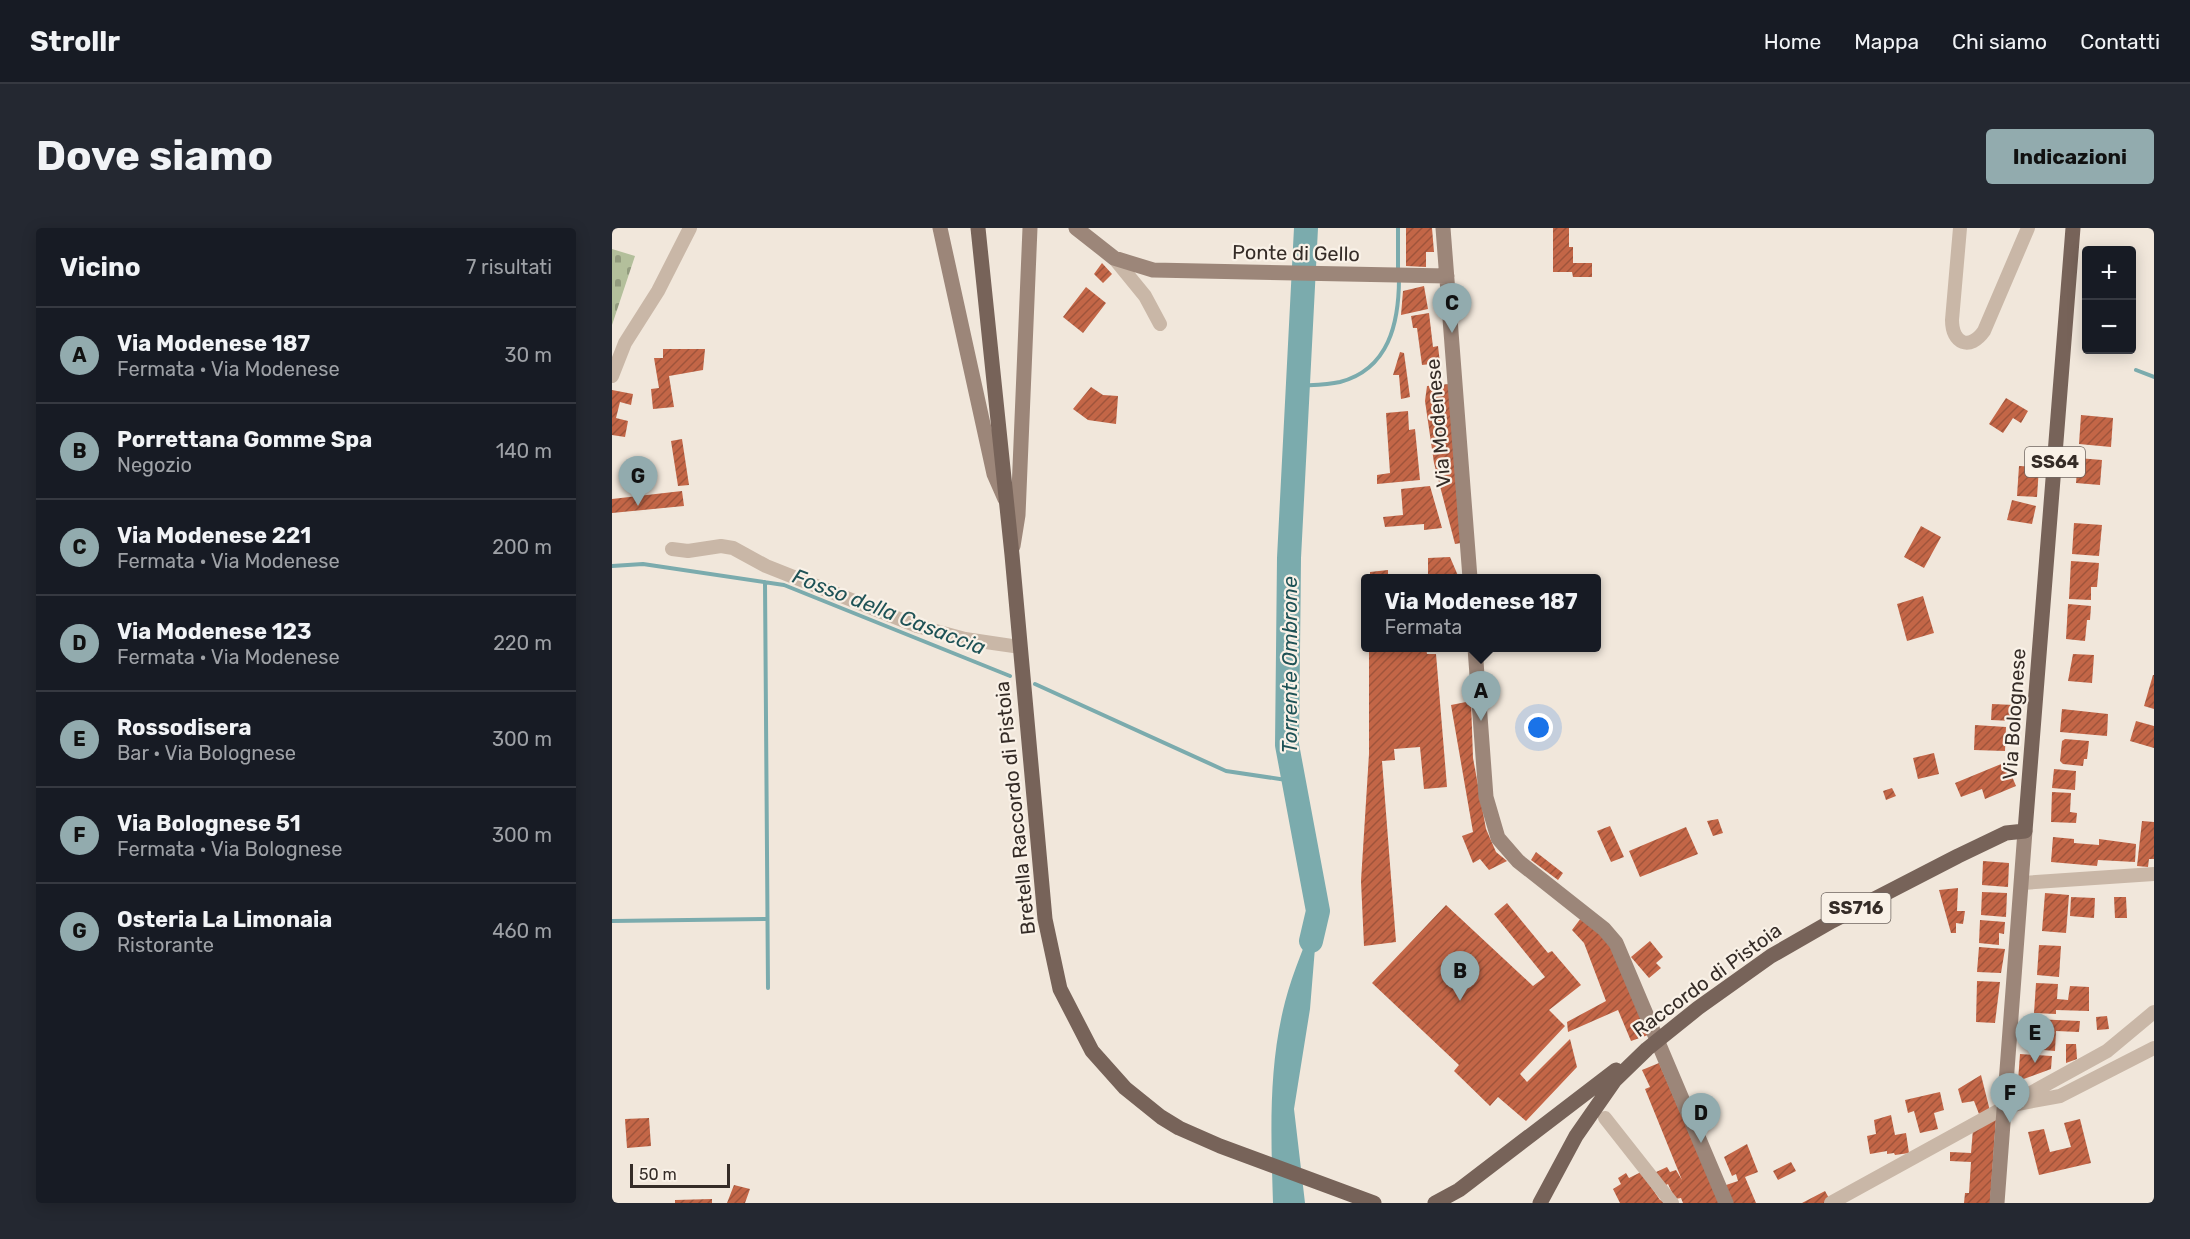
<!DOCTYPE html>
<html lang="it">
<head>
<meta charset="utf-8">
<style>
	:root { --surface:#171b24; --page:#242831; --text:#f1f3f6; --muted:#9ea1a6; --line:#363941; --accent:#92abae }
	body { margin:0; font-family:Rubik,sans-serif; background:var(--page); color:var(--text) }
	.controls { position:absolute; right:18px; top:18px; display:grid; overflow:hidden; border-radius:6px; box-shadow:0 3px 15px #0003 }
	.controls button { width:54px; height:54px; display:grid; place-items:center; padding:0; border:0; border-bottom:2px solid var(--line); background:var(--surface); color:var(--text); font:30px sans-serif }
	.scale { position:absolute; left:18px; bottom:15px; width:100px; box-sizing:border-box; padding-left:6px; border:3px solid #352c27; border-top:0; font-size:16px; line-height:21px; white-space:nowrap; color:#352c27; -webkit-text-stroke:4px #f9f1e7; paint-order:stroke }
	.you { position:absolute; left:927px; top:500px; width:21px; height:21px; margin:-15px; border:4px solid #fff; border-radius:50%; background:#1a73e8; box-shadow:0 0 0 9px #1a73e833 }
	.badge { display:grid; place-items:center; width:39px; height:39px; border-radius:50%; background:var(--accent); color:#111; font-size:20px; font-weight:700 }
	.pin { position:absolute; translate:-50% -50px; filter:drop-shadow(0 2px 3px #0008) }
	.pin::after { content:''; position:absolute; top:32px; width:21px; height:18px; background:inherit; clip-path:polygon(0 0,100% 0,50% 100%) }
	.popup { position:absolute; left:749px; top:346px; width:240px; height:78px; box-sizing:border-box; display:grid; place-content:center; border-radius:6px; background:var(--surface); filter:drop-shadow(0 2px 4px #0005); font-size:20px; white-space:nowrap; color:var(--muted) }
	.popup b { font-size:22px; color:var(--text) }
	.popup::after { content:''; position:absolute; left:50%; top:100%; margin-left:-12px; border:12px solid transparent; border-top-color:var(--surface) }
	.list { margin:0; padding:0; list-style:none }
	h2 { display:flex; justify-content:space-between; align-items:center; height:78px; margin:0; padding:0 24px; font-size:26px }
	h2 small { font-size:20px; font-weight:400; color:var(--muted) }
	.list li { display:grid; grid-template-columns:39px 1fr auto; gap:18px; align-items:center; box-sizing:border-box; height:96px; padding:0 24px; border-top:2px solid var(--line) }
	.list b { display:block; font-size:22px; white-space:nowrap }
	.list p { margin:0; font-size:20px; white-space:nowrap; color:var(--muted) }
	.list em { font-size:20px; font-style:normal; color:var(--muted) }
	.map { position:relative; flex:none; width:1542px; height:975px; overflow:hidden; border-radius:6px }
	header { display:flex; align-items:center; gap:36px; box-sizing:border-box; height:84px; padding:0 30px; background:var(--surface); border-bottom:2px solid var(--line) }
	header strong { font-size:28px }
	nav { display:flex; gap:33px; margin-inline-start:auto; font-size:21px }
	.intro { display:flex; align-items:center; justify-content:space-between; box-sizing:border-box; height:144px; padding:0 36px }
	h1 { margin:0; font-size:42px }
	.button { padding:15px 27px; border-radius:6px; background:var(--accent); color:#111; font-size:21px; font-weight:700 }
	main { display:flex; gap:36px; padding:0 36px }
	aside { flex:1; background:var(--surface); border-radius:6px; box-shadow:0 3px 15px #0003 }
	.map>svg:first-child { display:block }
</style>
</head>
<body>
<header>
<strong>Strollr</strong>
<nav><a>Home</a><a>Mappa</a><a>Chi siamo</a><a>Contatti</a></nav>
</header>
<div class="intro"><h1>Dove siamo</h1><a class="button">Indicazioni</a></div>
<main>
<aside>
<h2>Vicino<small>7 risultati</small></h2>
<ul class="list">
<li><span class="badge">A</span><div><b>Via Modenese 187</b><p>Fermata · Via Modenese</p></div><em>30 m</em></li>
<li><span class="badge">B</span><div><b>Porrettana Gomme Spa</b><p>Negozio</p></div><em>140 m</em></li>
<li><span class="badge">C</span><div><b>Via Modenese 221</b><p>Fermata · Via Modenese</p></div><em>200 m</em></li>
<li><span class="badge">D</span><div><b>Via Modenese 123</b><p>Fermata · Via Modenese</p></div><em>220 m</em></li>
<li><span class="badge">E</span><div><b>Rossodisera</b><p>Bar · Via Bolognese</p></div><em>300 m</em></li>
<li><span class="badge">F</span><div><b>Via Bolognese 51</b><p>Fermata · Via Bolognese</p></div><em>300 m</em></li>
<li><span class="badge">G</span><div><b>Osteria La Limonaia</b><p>Ristorante</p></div><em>460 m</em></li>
</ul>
</aside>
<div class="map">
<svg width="1542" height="975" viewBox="0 0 1542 975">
	<defs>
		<pattern id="cemetery-stones" width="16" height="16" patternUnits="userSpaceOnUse" patternTransform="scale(1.5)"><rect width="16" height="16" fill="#b3bf9b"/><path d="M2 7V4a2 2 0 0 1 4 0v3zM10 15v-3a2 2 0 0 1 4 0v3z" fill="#929b7e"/></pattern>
		<pattern id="building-hatch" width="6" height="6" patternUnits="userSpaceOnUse" patternTransform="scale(1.5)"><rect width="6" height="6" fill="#c36647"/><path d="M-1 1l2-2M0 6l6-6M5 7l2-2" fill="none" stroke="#9f543b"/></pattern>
	</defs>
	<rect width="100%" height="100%" fill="#f1e7db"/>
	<!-- cemetery -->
	<path fill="url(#cemetery-stones)" d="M0 21 23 28 0 97Z"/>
	<!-- water -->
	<path fill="#7babad" d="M706 683 698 781 682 881 693 975H661C659 907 656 840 673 774 681 743 695 712 706 683Z"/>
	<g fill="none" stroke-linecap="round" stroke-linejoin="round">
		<!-- stream -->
		<path stroke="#7babad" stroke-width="4" d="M786 0V43
			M1524 142 1542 149
			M686 158C699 157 714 157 728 154 777 141 787 95 787 50
			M0 338 31 336 172 357 398 448
			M153 354 156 760
			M423 456 614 543 681 553
			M0 693 155 691"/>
		<!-- river -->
		<path stroke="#7babad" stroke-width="24" d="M694 0 677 330 675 517 706 683 699 713"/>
	</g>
	<!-- building -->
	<path fill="url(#building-hatch)" d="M794 0H820L822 24H814V39L794 38Z
		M941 0H957V19H961V35H980V49H961L960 44H941Z
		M490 35 500 46 491 55 482 46Z
		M812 58 816 81 789 87 791 63Z
		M474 59 494 75 471 105 451 89Z
		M817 85 821 119 826 118 828 135 810 137 805 100H801L799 88Z
		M51 121H93L91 142 57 148 62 179 41 181 39 161 47 160 42 130H51Z
		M788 124 792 125 798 169 789 171 787 147H781Z
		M837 156 849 315 843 316 822 235 813 173 815 158Z
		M479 159 491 167 506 168 504 196 476 192 461 181Z
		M0 162 21 166 19 177 8 174 4 190 16 193 13 209 0 207Z
		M1394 170 1416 183 1409 195 1401 190 1391 205 1377 196Z
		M796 183 797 202 803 201 808 252 765 256V247L778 245 774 185Z
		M1469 187 1501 190 1499 219 1467 216Z
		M70 211 77 257 66 258 59 213Z
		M1466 230 1490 232 1488 257 1464 255Z
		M1407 238 1427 239 1425 269 1405 268Z
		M818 258 830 300 812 302V296L773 299 771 289 791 287 789 261Z
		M70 263 72 278 0 285V271Z
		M1400 272 1424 278 1420 296 1395 292Z
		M1462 295 1490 297 1487 328 1460 326Z
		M1309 298 1329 309 1312 340 1292 329Z
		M838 329 847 350H816V330Z
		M1459 333 1487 335 1485 359H1479V372L1457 371Z
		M776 342V348L809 346V350H758V344Z
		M1311 368 1322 405 1295 413 1285 376Z
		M1456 376 1479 378 1478 392H1475L1473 413 1454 411Z
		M757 420H814L815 426H824L835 559 812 561 808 519 782 521 783 532 770 533 784 714 752 718 749 653 757 526Z
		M1461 426 1482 427 1480 455 1456 453Z
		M1541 447H1542V481L1532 478Z
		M859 473 861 530 874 601 884 624 895 633 877 642 868 631 861 635 850 608 861 604 839 477Z
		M1380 476 1402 477 1401 493 1379 492Z
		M1450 481 1496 486 1495 508 1448 504Z
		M1524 493 1542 498V520L1518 513Z
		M1363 497 1394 499 1393 523 1362 522Z
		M1453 511 1477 513 1475 531H1472L1471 538 1451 536 1448 533 1450 513Z
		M1322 525 1327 546 1306 551 1301 530Z
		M1394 534 1404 558 1373 571 1370 561 1349 569 1343 555Z
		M1442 541 1464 543 1463 562 1440 560Z
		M1280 560 1284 568 1274 572 1271 563Z
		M1440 564 1459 565 1458 584 1465 585 1464 595 1439 594Z
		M1106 591 1111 605 1101 608 1095 593Z
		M1530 593 1542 594V631H1537L1536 639 1525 638Z
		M998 598 1012 629 999 634 985 603Z
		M1074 599 1086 626 1028 649 1017 623Z
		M1441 609 1462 611V615L1487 617V611L1524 616 1523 634 1486 632 1485 638 1439 634Z
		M924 624 951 645 946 652 919 632Z
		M1371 633 1397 635 1396 659 1370 657Z
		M1346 660 1345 683H1353L1351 696 1344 695V705H1339L1327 662Z
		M1370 664 1395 665 1394 689 1369 687Z
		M1433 665 1457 667 1454 705 1430 703Z
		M1459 669 1483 670 1482 690 1458 688Z
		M1502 669H1514L1515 690H1503Z
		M895 675 936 725 940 723 969 757 937 782 953 798 908 846 915 854 958 811 965 839 914 893 886 869 878 878 842 843 847 837 760 755 834 677 921 758 933 749 882 686Z
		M969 690 1001 718 1036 807 1019 813 1006 782 956 804 955 794 994 773 972 715 960 702Z
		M1368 692 1393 694 1392 706 1387 705V717L1367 715Z
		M1038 713 1051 729 1044 735 1049 740 1037 750 1019 729Z
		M1427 717 1449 718 1447 749 1425 747Z
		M1367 719 1393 721 1389 745 1365 744Z
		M1365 753 1388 754 1383 795 1364 794Z
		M1424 755 1446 756 1445 771 1456 772 1458 758 1477 759V783L1444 782V786L1422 785Z
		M1495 788 1497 801 1485 802 1484 789Z
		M1421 791 1468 793 1467 804 1444 803 1443 823 1419 821Z
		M1454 816H1464L1465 831 1454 835Z
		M1408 826 1440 828 1439 841 1406 853Z
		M1047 835 1107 975H1071L1069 970 1063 971 1056 956 1052 958 1042 945 1055 939 1058 944 1064 942 1070 952 1033 861 1038 859 1030 842Z
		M1369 847 1378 883 1367 886 1362 873 1350 875 1346 861Z
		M1328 864 1332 882 1322 885 1326 901 1308 905 1302 883 1296 885 1293 872Z
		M1279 887 1283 907 1294 905 1297 925 1283 927 1282 925 1275 926V923L1258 926 1255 908 1264 906 1262 892Z
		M37 890 39 918 15 920 13 891Z
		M1384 890 1378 975H1352L1353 965H1357L1359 934 1338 933V924L1359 925 1361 901Z
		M1468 891 1479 935 1427 947 1416 904 1432 901 1438 924 1459 919 1452 895Z
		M1135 916 1146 944 1133 949 1144 975H1119L1111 958 1126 953 1124 946 1120 948 1112 929Z
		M1179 934 1184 943 1166 952 1161 943Z
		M1029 944 1048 972 1057 975H1008L1001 961 1009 956 1006 950 1014 945 1017 950Z
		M122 957 138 961 133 975H115Z
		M1213 963 1218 972 1212 975H1190Z
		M100 971V975H63V972Z"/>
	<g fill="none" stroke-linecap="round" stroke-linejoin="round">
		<!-- street -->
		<path stroke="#c9b7a7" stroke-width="14" d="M1348 0 1340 92C1340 116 1358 123 1372 103L1416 0
			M502 30 533 68 548 96
			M0 148 13 115 46 63 78 0
			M60 321 76 323 109 318 121 320 154 338 305 398 353 411 408 419
			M1410 655 1542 646
			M1400 877 1448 868 1542 820
			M993 890 1060 975
			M1219 975 1495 823 1542 784"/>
		<!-- secondary -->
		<path stroke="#9c8679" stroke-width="15" d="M328 0 382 246 393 271
			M464 0 502 30 541 42 835 48
			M831 0 858 350
			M401 318 406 287 418 0
			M863 420 874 569 886 610 906 633 992 701 1004 715 1114 975
			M1385 975 1413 603"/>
		<!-- primary -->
		<path stroke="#776359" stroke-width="15" d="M366 0 400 327 433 691 448 761 480 823 513 860 549 889 567 900 608 918 762 975
			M823 975 847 962 1004 842
			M928 975 964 908 1003 852 1035 821 1086 780 1159 728 1220 693 1346 628 1394 605 1413 603 1461 0"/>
	</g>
	<g text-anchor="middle" stroke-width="4.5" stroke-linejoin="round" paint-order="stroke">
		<!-- shield labels -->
		<g fill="#f9f1e7" stroke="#706761" stroke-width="1.5">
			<rect x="1413" y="219" width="60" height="30" rx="4.5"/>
			<rect x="1209.5" y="665" width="69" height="30" rx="4.5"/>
		</g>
		<g font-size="18" font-weight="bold" fill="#352c27">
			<text x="1443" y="240">SS64</text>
			<text x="1244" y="686">SS716</text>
		</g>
		<!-- street labels -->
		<g font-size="20" fill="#352c27" stroke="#f9f1e7">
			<text transform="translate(684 25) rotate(1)" y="7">Ponte di Gello</text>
			<text transform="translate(826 195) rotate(-95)" y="7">Via Modenese</text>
			<text transform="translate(1402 486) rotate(-86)" y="7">Via Bolognese</text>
			<text transform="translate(403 580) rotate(-96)" y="7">Bretella Raccordo di Pistoia</text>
			<text transform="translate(1095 752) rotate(-36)" y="7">Raccordo di Pistoia</text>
		</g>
		<!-- water labels -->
		<g font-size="21" font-style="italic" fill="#1e5256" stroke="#f9f1e7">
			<text transform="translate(277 384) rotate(21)" y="7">Fosso della Casaccia</text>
			<text transform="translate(678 437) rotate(-90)" y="7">Torrente Ombrone</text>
		</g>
	</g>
</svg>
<div class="controls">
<button>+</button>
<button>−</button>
</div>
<div class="scale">50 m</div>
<div class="you"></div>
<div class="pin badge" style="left:869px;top:493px">A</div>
<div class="popup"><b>Via Modenese 187</b>Fermata</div>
<div class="pin badge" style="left:848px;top:773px">B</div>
<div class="pin badge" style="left:840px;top:105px">C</div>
<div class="pin badge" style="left:1089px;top:915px">D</div>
<div class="pin badge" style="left:1423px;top:835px">E</div>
<div class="pin badge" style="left:1398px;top:895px">F</div>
<div class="pin badge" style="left:26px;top:278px">G</div>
</div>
</main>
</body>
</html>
